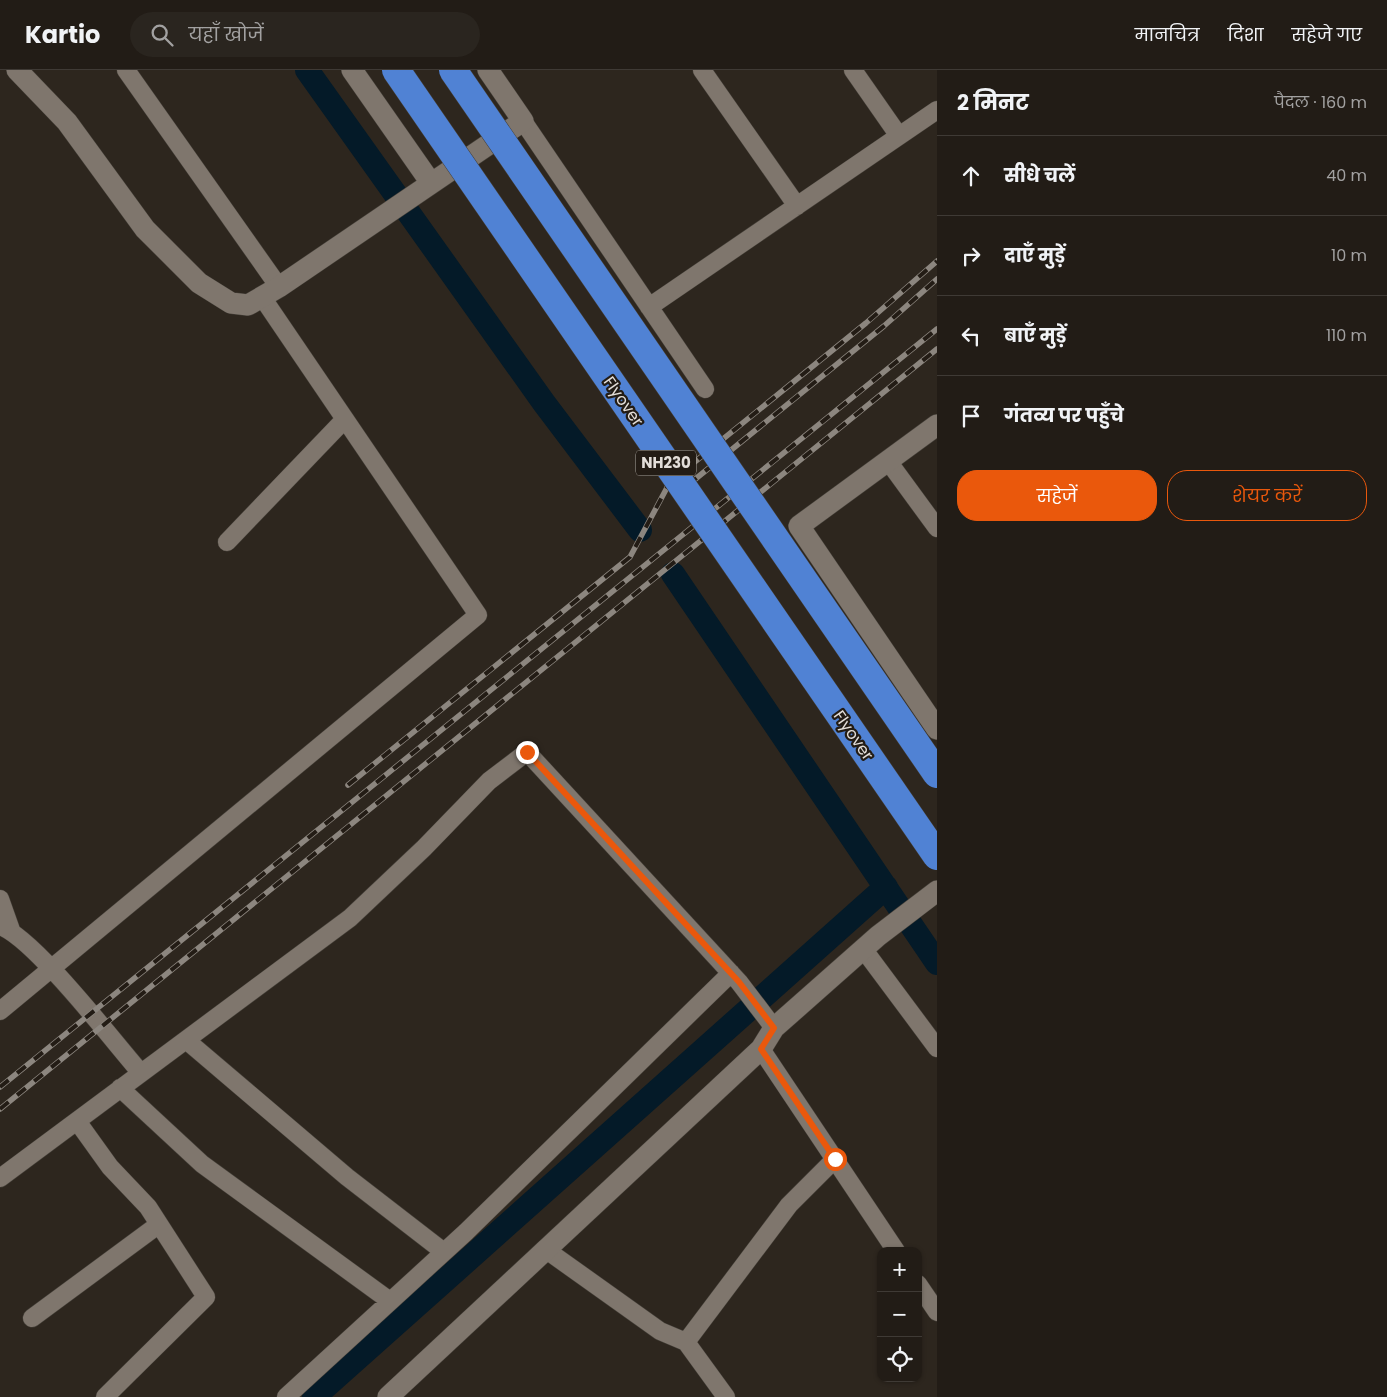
<!DOCTYPE html>
<html lang="hi">
<head>
<meta charset="utf-8">
<style>
	:root { --surface:#221c16; --page:#2a251f; --text:#f1f3f6; --muted:#a2a1a1; --line:#3f3a35; --accent:#ea580c }
	body { margin:0; font-family:Poppins,"Noto Sans Devanagari",sans-serif; background:var(--page); color:var(--text) }
	.controls { position:absolute; right:15px; bottom:15px; display:grid; overflow:hidden; border-radius:10px; box-shadow:0 1px 4px #0004 }
	.controls button { width:45px; height:45px; display:grid; place-items:center; padding:0; border:0; border-bottom:1px solid var(--line); background:var(--surface); color:var(--text); font:25px sans-serif }
	.stop { position:absolute; width:15px; height:15px; margin:-11px; border:4px solid #ea580c; border-radius:50%; background:#fff }
	.stop.end { background:#ea580c; border-color:#fff; box-shadow:0 1px 5px #0008 }
	.list { margin:0; padding:0; list-style:none }
	h2 { display:flex; justify-content:space-between; align-items:center; height:65px; margin:0; padding:0 20px; font-size:21px }
	h2 small { font-size:16px; font-weight:400; color:var(--muted) }
	.list li { display:grid; grid-template-columns:32px 1fr auto; gap:15px; align-items:center; box-sizing:border-box; height:80px; padding:0 20px; border-top:1px solid var(--line) }
	.list b { display:block; font-size:19px; white-space:nowrap }
	.list em { font-size:16px; font-style:normal; color:var(--muted) }
	.actions { display:flex; gap:10px; padding:15px 20px }
	.actions a { flex:1; padding:11px 0; border:1px solid var(--accent); border-radius:20px; text-align:center; font-size:18px; color:var(--accent) }
	.actions .main { background:var(--accent); color:#fff }
	.icon { flex:none; width:28px; height:28px; fill:none; stroke:currentColor; stroke-width:2; stroke-linecap:round; stroke-linejoin:round }
	.map { position:relative; flex:none; width:937px; height:1327px; overflow:hidden }
	header { display:flex; align-items:center; gap:30px; box-sizing:border-box; height:70px; padding:0 25px; background:var(--surface); border-bottom:1px solid var(--line) }
	header strong { font-size:24px }
	nav { display:flex; gap:28px; margin-inline-start:auto; font-size:18px }
	.search { width:350px; height:45px; background:var(--page); display:flex; align-items:center; gap:12px; box-sizing:border-box; padding:0 18px; border-radius:28px; color:var(--muted); font-size:19px }
	main { display:flex }
	aside { flex:1; background:var(--surface) }
	.map>svg:first-child { display:block }
</style>
</head>
<body>
<header>
<strong>Kartio</strong>
<div class="search"><svg class="icon" aria-label="search" viewBox="0 0 24 24"><circle cx="10" cy="10" r="6"/><path d="M15 15l6 6"/></svg>यहाँ खोजें</div>
<nav><a>मानचित्र</a><a>दिशा</a><a>सहेजे गए</a></nav>
</header>
<main>
<div class="map">
<svg width="937" height="1327" viewBox="0 0 937 1327">
	<rect width="100%" height="100%" fill="#2d261e"/>
	<g fill="none" stroke-linecap="round" stroke-linejoin="round">
		<!-- canal -->
		<path stroke="#041a28" stroke-width="24" d="M307 0 544 333 640 460
			M673 504 937 893
			M314 1327 886 817"/>
		<!-- minor casing -->
		<g stroke="#46413a" stroke-width="19">
			<path id="minor" d="M126 0 279 217
				M702 0 797 136
				M853 0 899 66
				M523 51 705 319
				M649 237 937 40
				M888 391 937 458
				M227 472 345 349
				M0 829 11 860
				M0 856C34 868 113 971 141 1003
				M864 880 937 978
				M0 941 478 545 262 227
				M186 970 347 1107 444 1182
				M761 979 896 1181
				M120 1018 202 1094 390 1231
				M77 1051 110 1097 148 1137 206 1227 105 1327
				M0 1108 350 848 424 778 489 711 527 682 739 912 774 958
				M545 1179 660 1261 686 1272 726 1327
				M918 1214 937 1242
				M32 1248 158 1155
				M686 1272 789 1135 835 1089
				M286 1327 466 1162 731 903"/>
		</g>
		<!-- tertiary casing -->
		<g stroke="#46413a" stroke-width="22">
			<path id="tertiary" d="M17 0 67 52 145 159 199 213 231 233 248 235 279 217 523 51 488 0
				M352 0 431 113
				M937 355 799 456 937 659
				M388 1327 761 979 774 958 878 866 937 821"/>
		</g>
		<!-- minor -->
		<use href="#minor" stroke="#7f766d" stroke-width="18"/>
		<!-- tertiary -->
		<use href="#tertiary" stroke="#7f766d" stroke-width="21"/>
		<!-- rail casing -->
		<g stroke="#8c867f" stroke-width="5.5">
			<path id="rail" d="M688 415 884 256 937 209
				M348 715 630 487 670 412 866 253 937 191
				M0 1017 937 259
				M0 1039 937 279"/>
		</g>
		<!-- rail -->
		<use href="#rail" stroke="#231c15" stroke-width="4" stroke-dasharray="11" stroke-linecap="butt"/>
		<!-- trunk-bridge casing -->
		<g stroke="#46413a" stroke-width="29" stroke-linecap="butt">
			<path id="trunk-bridge" d="M396 0 937 786
				M453 0 937 704"/>
		</g>
		<!-- trunk-bridge -->
		<use href="#trunk-bridge" stroke="#5082d4" stroke-width="28"/>
	</g>
	<g fill="none" stroke-linecap="round" stroke-linejoin="round">
		<!-- route -->
		<path stroke="#ea580c" stroke-width="6" d="M527 682 739 912 774 958 761 979 835 1089"/>
	</g>
	<g text-anchor="middle" stroke-width="4.5" stroke-linejoin="round" paint-order="stroke">
		<!-- shield labels -->
		<rect fill="#231c15" stroke="#a9a49e" stroke-width="1" x="636" y="380.5" width="60" height="25" rx="4"/>
		<g font-size="15" font-weight="bold" fill="#e3ded9">
			<text x="666" y="398">NH230</text>
		</g>
		<!-- street labels -->
		<g font-size="16" fill="#e3ded9" stroke="#231c15">
			<text transform="translate(624 331) rotate(55)" y="6">Flyover</text>
			<text transform="translate(854 665) rotate(55)" y="6">Flyover</text>
		</g>
	</g>
</svg>
<div class="controls">
<button>+</button>
<button>−</button>
<button><svg class="icon" aria-label="locate" viewBox="0 0 24 24"><circle cx="12" cy="12" r="6"/><path d="M12 2v4M12 18v4M2 12h4M18 12h4"/></svg></button>
</div>
<div class="stop" style="left:835px;top:1089px"></div>
<div class="stop end" style="left:527px;top:682px"></div>
</div>
<aside>
<h2>2 मिनट<small>पैदल · 160 m</small></h2>
<ul class="list">
<li><svg class="icon" aria-label="ahead" viewBox="0 0 24 24"><path d="M12 20V5M6 11l6-6 6 6"/></svg><div><b>सीधे चलें</b></div><em>40 m</em></li>
<li><svg class="icon" aria-label="right" viewBox="0 0 24 24"><path d="M7 20v-9h11M14 6l5 5-5 5"/></svg><div><b>दाएँ मुड़ें</b></div><em>10 m</em></li>
<li><svg class="icon" aria-label="left" viewBox="0 0 24 24"><path d="M17 20v-9H6M10 6l-5 5 5 5"/></svg><div><b>बाएँ मुड़ें</b></div><em>110 m</em></li>
<li><svg class="icon" aria-label="arrive" viewBox="0 0 24 24"><path d="M6 21V4h12l-3 4 3 4H6"/></svg><div><b>गंतव्य पर पहुँचे</b></div></li>
</ul>
<div class="actions"><a class="main">सहेजें</a><a>शेयर करें</a></div>
</aside>
</main>
</body>
</html>
